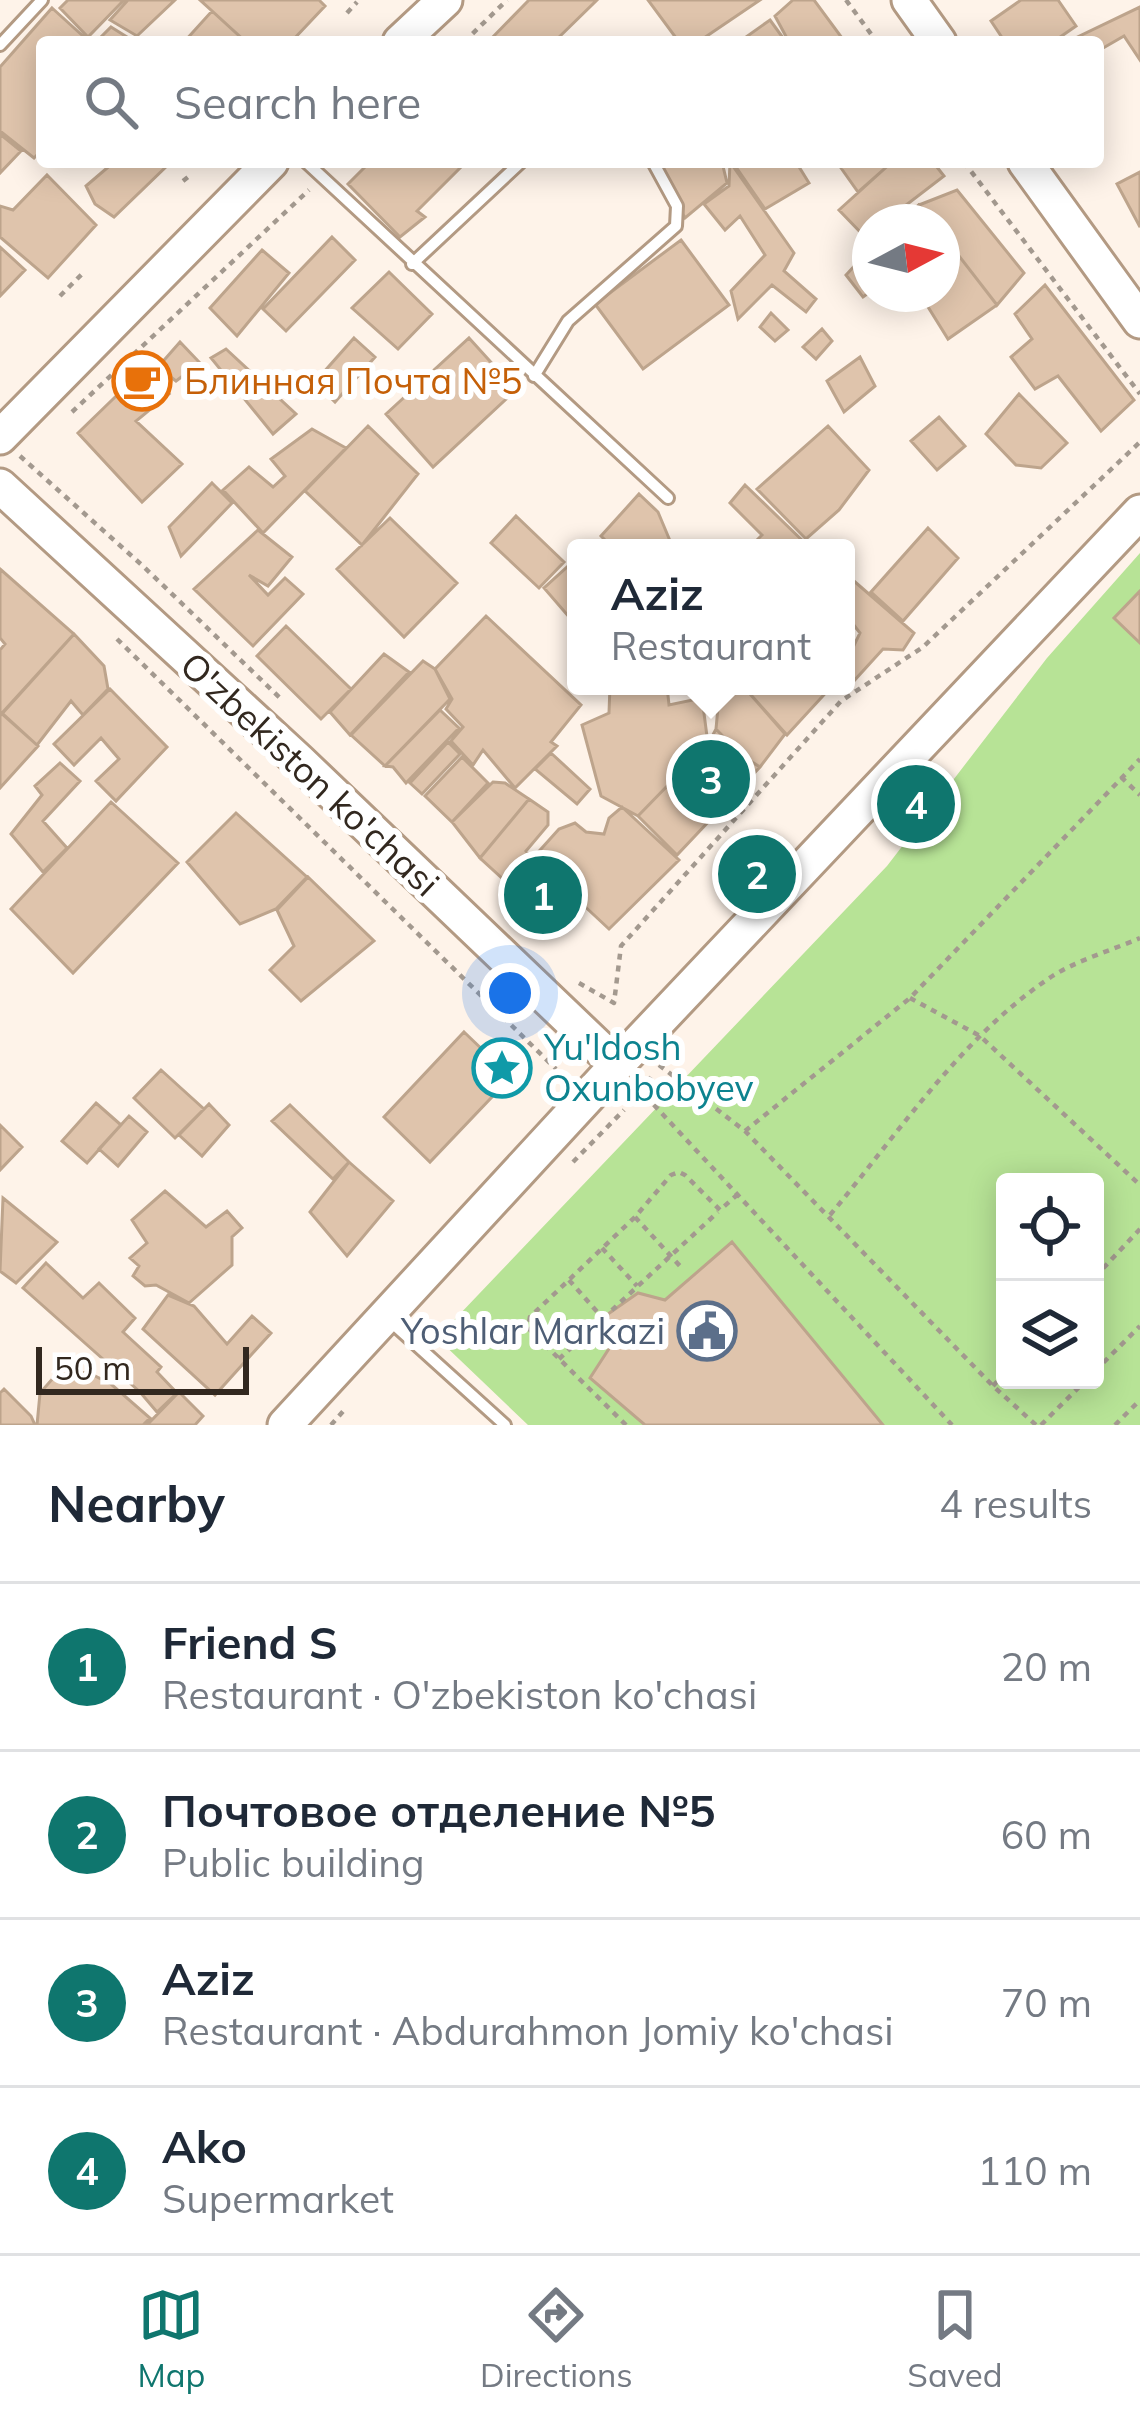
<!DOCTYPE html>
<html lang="en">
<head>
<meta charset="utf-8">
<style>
	:root { --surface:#fff; --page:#f2f2f3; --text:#1f2937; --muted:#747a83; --line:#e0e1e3; --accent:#0f766e }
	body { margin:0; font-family:Mulish,sans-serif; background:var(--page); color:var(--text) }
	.controls { position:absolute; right:36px; bottom:36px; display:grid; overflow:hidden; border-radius:12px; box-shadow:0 6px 30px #0003 }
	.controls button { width:108px; height:108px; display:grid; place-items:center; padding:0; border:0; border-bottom:3px solid var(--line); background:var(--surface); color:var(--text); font:60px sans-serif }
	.compass { position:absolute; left:852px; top:204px; width:108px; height:108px; border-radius:50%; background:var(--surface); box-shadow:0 6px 30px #0003; rotate:83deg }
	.scale { position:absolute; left:36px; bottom:30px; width:213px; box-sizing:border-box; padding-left:12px; border:6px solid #32281f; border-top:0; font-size:33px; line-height:42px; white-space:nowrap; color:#32281f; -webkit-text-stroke:9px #fff; paint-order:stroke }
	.you { position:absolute; left:510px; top:993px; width:42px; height:42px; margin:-30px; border:9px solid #fff; border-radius:50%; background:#1a73e8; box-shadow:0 0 0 18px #1a73e833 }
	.badge { display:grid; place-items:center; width:78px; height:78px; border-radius:50%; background:var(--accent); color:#fff; font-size:39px; font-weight:700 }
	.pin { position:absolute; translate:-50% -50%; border:6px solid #fff; box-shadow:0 3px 12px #0006 }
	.popup { position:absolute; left:567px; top:539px; width:288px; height:156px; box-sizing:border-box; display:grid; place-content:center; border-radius:12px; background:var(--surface); filter:drop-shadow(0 3px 9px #0005); font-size:39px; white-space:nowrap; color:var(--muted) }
	.popup b { font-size:45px; color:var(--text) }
	.popup::after { content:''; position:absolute; left:50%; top:100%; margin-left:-24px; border:24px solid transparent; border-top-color:var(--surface) }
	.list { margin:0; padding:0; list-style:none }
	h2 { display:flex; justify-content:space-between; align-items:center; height:156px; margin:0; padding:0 48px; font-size:51px }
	h2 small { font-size:39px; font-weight:400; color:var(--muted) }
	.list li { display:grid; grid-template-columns:78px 1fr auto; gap:36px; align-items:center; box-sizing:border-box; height:168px; padding:0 48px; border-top:3px solid var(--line) }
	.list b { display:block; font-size:45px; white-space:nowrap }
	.list p { margin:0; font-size:39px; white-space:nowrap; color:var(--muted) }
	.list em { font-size:39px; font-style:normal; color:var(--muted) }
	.icon { flex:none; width:66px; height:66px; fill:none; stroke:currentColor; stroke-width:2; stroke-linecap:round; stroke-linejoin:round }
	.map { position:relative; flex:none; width:1140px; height:1425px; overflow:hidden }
	.search { position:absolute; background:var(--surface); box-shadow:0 6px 30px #0003; left:36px; right:36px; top:36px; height:132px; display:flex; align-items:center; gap:30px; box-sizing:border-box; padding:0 42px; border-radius:12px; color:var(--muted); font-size:45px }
	.sheet { height:828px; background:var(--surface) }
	nav { display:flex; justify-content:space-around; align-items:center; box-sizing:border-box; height:168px; border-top:3px solid var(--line); background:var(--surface); font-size:33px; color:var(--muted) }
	nav a { display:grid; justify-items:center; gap:6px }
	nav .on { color:var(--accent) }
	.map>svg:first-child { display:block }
</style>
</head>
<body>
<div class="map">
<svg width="1140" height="1425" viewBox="0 0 1140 1425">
	<rect width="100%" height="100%" fill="#fef3e9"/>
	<!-- green -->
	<path fill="#b7e396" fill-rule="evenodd" d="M1140 553V1425H528L437 1338 887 866 1047 658ZM1005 1182H1095V1380H1005Z"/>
	<!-- building -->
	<path fill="#dfc4ac" stroke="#bda48c" stroke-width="3" d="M68 0H124L88 37 60 8Z
		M128 0H175L137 36 110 20Z
		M200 0H319L325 6 291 42H246Z
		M529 0H597L554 42H488Z
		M648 0H760L698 42H679Z
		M793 0H814L845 42H789L775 16Z
		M1021 0H1058L1076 26 1053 42H1005L991 21Z
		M1140 7V60L1124 36 1098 51V42H1067Z
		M52 8 84 37 81 42H42V150L34 158 0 131V67Z
		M212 11 246 42H184Z
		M770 20 786 42H739Z
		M111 27 135 42H96Z
		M0 134 21 151 0 173Z
		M114 162H171L114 217 95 204 86 186Z
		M370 162H466L417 211 425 217 400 237 348 184Z
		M653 162H722L727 183 685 218Z
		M730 162 794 253 784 271 816 299 806 312 772 285 738 319 731 291 765 255 740 216 725 230 704 204 729 186Z
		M746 162H796L809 183 765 209 736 167Z
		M847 162H892L858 192 841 168Z
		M892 162H933L944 176 884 222H870V233L865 237 839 210Z
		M1140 172V227L1117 184Z
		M47 175 96 225 48 278 0 237V206L13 210Z
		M957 190 1024 273 997 305 942 234V222H933L919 205Z
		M919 205 933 222H902Z
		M942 234 997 305 948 339 920 294H942Z
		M332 237 355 260 286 331 263 309Z
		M681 240 729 305 643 369 595 304Z
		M0 247 25 270 0 296Z
		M262 250 289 273 237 336 210 308Z
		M858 262 870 276V292L863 297 846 275Z
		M389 272 432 314 398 349 352 308Z
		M1045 285 1134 400 1101 431 1058 376 1035 389 1011 357 1032 339 1015 314Z
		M771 313 788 330 775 341 760 327Z
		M822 329 832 341 816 359 803 347Z
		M354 338 375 357 335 402 315 382Z
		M469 338 516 390 433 467 386 414Z
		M180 342 200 363 176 381 158 367Z
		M226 349 296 414 273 434 211 358Z
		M860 357 875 386 844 412 827 381Z
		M143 370 169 394 136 421 182 464 142 502 78 433Z
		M1019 394 1067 443 1041 468 1016 465 986 434Z
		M939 417 965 446 937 470 911 441Z
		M368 426 418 474 362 545 305 491Z
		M828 426 869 470 839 510 806 539 757 489Z
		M312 429 346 448 263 533 223 490 249 467 273 487 285 476 271 459Z
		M212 483 232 503 181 556 169 527Z
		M745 485 806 544 802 548H749L762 535 730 503Z
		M639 494 658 512 673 548H613L601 536Z
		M516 516 564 562 539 588 491 543Z
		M390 518 457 583 404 637 337 569Z
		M928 528 958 558 903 621 871 592Z
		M258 530 292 557 268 586 249 575 268 595 285 578 303 594 253 646 194 589Z
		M576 559V625L544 588Z
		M0 569 74 634 0 716V650L5 644 0 638Z
		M847 575 914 633 903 650 883 649 852 683 847 660 860 633 846 615Z
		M1140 591V643L1114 618Z
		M486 616 581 705 551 742 557 746 515 788 483 750 473 765 451 741 463 727 446 709 452 699 435 669Z
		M286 626 351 689 321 719 257 656Z
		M74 634 104 666 108 689 83 715 71 701 37 745 2 713Z
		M384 654 409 672 350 735 330 712Z
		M423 661 435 669 450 699 385 766 351 735Z
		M610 686H667L669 705 702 698 708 744 638 816 601 796 582 725 609 713Z
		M720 686H743L785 734 760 767 741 755 716 729Z
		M743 686H832L787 735Z
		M110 689 167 747 116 801 96 781 119 759 101 738 74 765 54 744Z
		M440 710 459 728 406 783 393 767 385 766Z
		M2 714 38 746 0 788V716Z
		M716 729 741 755 760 767 677 855 638 816 708 744Z
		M448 742 460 754 422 794 410 783Z
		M551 753 590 789 577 804 535 769Z
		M462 757 488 783 452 822 425 796Z
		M60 763 80 781 43 821 67 848 43 872 11 834 42 795 35 786Z
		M493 782 505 783 529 799 480 858 452 822Z
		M529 799 548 812V825L526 851 539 867 517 892 480 858Z
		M111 802 178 863 73 973 11 909Z
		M622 807 679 860 609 929 533 858 559 829 575 823 586 832 604 834 609 818Z
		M236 813 307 877 276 909 240 924 187 862Z
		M308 877 374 941 301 1001 270 970 294 946 277 910Z
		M464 1032 511 1077 430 1162 384 1117Z
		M161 1070 204 1109 175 1138 134 1098Z
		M96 1103 121 1125 87 1163 62 1141Z
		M209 1104 229 1125 202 1156 179 1135Z
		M290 1105 349 1162 333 1179 272 1121Z
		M129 1116 147 1132 118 1166 99 1149Z
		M0 1125 22 1147 0 1170Z
		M349 1162 393 1201 347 1256 310 1212Z
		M165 1191 206 1227 227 1211 242 1228 232 1237V1265L189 1303 156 1285 145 1286 133 1276 139 1266 130 1258 147 1243 132 1220Z
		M3 1198 57 1242 16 1283 0 1271Z
		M732 1242 883 1425H645L590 1378 610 1347 608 1314 638 1293 665 1300Z
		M46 1263 83 1298 99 1283 135 1318 123 1332 161 1367 157 1372 177 1393 157 1412 140 1392 23 1288Z
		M168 1295 194 1306 227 1344 252 1316 271 1333 215 1395 143 1329Z
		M74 1372 89 1373 111 1384 150 1418 143 1425H37L40 1393 54 1377Z
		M4 1389 31 1416 35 1425H0V1393Z
		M179 1392 203 1416 195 1425H147Z"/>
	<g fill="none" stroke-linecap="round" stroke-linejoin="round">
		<!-- service casing -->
		<g stroke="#b39a83" stroke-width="16">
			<path id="service" d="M0 45 42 0
				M306 162 668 498
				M412 264 521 162
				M534 376 568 321 676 226 677 206 653 162
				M390 1321 505 1425"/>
		</g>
		<!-- secondary casing -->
		<g stroke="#b39a83" stroke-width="39">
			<path id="secondary" d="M909 0 939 42
				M400 42 445 0
				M1025 162 1140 321
				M0 437 271 162
				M0 486 299 761 617 1065
				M285 1425 617 1065 1140 512"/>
		</g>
		<!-- path -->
		<path stroke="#a3998f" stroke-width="4.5" stroke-dasharray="6 6" stroke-linecap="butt" d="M846 0 877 42
			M347 13 357 2
			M464 42 507 0
			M964 162 1140 394
			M183 181 192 174
			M60 296 83 273
			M72 412 309 190
			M20 456 144 567 280 698
			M117 639 556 1069
			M1121 777 1140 795
			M579 983 614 1003 621 946 841 701 923 647 1140 442
			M910 998 980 1036 1140 1185
			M659 1065 745 1131 993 1386 1036 1425
			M651 1077 641 1091 952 1425
			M745 1131 910 998 1140 759
			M573 1162 624 1110
			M830 1215C897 1135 960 1039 1048 979 1074 961 1110 951 1140 938
			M635 1217 680 1266
			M602 1248 637 1286
			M1095 1277 1140 1229
			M569 1280 601 1316
			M559 1359 718 1212
			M1095 1371 1140 1326
			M993 1386 1005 1373
			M331 1425 346 1408
			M626 1425 528 1328 530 1317 635 1217 671 1175 679 1172 685 1175 720 1210 737 1195
			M1041 1425 1086 1380
			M1115 1425 1140 1400"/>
		<!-- service -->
		<use href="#service" stroke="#fff" stroke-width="10"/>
		<!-- secondary -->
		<use href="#secondary" stroke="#fff" stroke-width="33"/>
	</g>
	<!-- icons -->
	<defs>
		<g id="cafe-ring" transform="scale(3)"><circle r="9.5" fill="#fff" stroke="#e8710a" stroke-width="1.5"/><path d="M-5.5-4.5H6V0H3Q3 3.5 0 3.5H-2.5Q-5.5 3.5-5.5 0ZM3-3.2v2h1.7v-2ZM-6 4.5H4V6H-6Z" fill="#e8710a"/></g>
		<g id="sight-ring" transform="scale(3)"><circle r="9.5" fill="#fff" stroke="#0f9aa8" stroke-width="1.5"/><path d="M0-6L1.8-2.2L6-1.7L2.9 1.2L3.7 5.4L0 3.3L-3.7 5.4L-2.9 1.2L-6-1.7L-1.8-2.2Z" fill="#0f9aa8"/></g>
		<g id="civic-ring" transform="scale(3)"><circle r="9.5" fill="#fff" stroke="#5c6f8a" stroke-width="1.5"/><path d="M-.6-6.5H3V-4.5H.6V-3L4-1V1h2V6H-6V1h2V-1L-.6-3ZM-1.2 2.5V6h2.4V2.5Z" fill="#5c6f8a"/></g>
	</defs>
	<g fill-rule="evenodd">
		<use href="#cafe-ring" x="142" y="381"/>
		<use href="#sight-ring" x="502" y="1068"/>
		<use href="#civic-ring" x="707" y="1331"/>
	</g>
	<g text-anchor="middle" stroke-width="12" stroke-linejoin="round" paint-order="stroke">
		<!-- food labels -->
		<g font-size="36" fill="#c56008" stroke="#fff" text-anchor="start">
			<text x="184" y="394">Блинная Почта №5</text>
		</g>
		<!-- street labels -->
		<g font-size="36" fill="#32281f" stroke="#fff">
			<text transform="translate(310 774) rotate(43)" y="13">O'zbekiston ko'chasi</text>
		</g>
		<!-- culture labels -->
		<g font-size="36" fill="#0d838f" stroke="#fff" text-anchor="start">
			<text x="544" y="1060">Yu'ldosh<tspan x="544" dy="41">Oxunbobyev</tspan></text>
		</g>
		<!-- service labels -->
		<g font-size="36" fill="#4e5e75" stroke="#fff" text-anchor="end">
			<text x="665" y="1344">Yoshlar Markazi</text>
		</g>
	</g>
</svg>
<div class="controls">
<button><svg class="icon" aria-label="locate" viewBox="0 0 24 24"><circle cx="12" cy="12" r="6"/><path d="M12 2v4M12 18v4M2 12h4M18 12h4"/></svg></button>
<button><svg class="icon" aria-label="layers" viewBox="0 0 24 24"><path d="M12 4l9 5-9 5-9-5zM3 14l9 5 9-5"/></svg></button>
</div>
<svg class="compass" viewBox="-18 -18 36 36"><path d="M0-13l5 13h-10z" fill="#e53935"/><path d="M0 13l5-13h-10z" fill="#747a83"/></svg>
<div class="scale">50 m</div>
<div class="you"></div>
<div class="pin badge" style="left:543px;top:895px">1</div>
<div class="pin badge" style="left:757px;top:874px">2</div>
<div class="pin badge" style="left:711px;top:779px">3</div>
<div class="popup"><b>Aziz</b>Restaurant</div>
<div class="pin badge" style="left:916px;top:804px">4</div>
<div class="search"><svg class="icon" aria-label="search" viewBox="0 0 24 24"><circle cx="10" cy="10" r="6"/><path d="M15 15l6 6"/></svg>Search here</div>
</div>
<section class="sheet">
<h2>Nearby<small>4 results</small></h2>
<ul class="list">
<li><span class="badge">1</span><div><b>Friend S</b><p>Restaurant · O'zbekiston ko'chasi</p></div><em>20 m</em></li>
<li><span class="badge">2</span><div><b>Почтовое отделение №5</b><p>Public building</p></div><em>60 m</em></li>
<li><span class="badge">3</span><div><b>Aziz</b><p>Restaurant · Abdurahmon Jomiy ko'chasi</p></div><em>70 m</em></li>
<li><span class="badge">4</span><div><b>Ako</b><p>Supermarket</p></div><em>110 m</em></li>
</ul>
</section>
<nav>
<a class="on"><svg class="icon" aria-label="map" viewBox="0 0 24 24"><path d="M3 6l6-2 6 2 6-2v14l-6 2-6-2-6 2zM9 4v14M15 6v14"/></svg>Map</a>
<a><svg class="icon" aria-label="directions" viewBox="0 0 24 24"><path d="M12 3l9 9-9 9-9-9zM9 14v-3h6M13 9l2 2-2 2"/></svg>Directions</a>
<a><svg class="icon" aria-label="saved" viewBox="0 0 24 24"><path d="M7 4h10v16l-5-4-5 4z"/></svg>Saved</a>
</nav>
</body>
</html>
